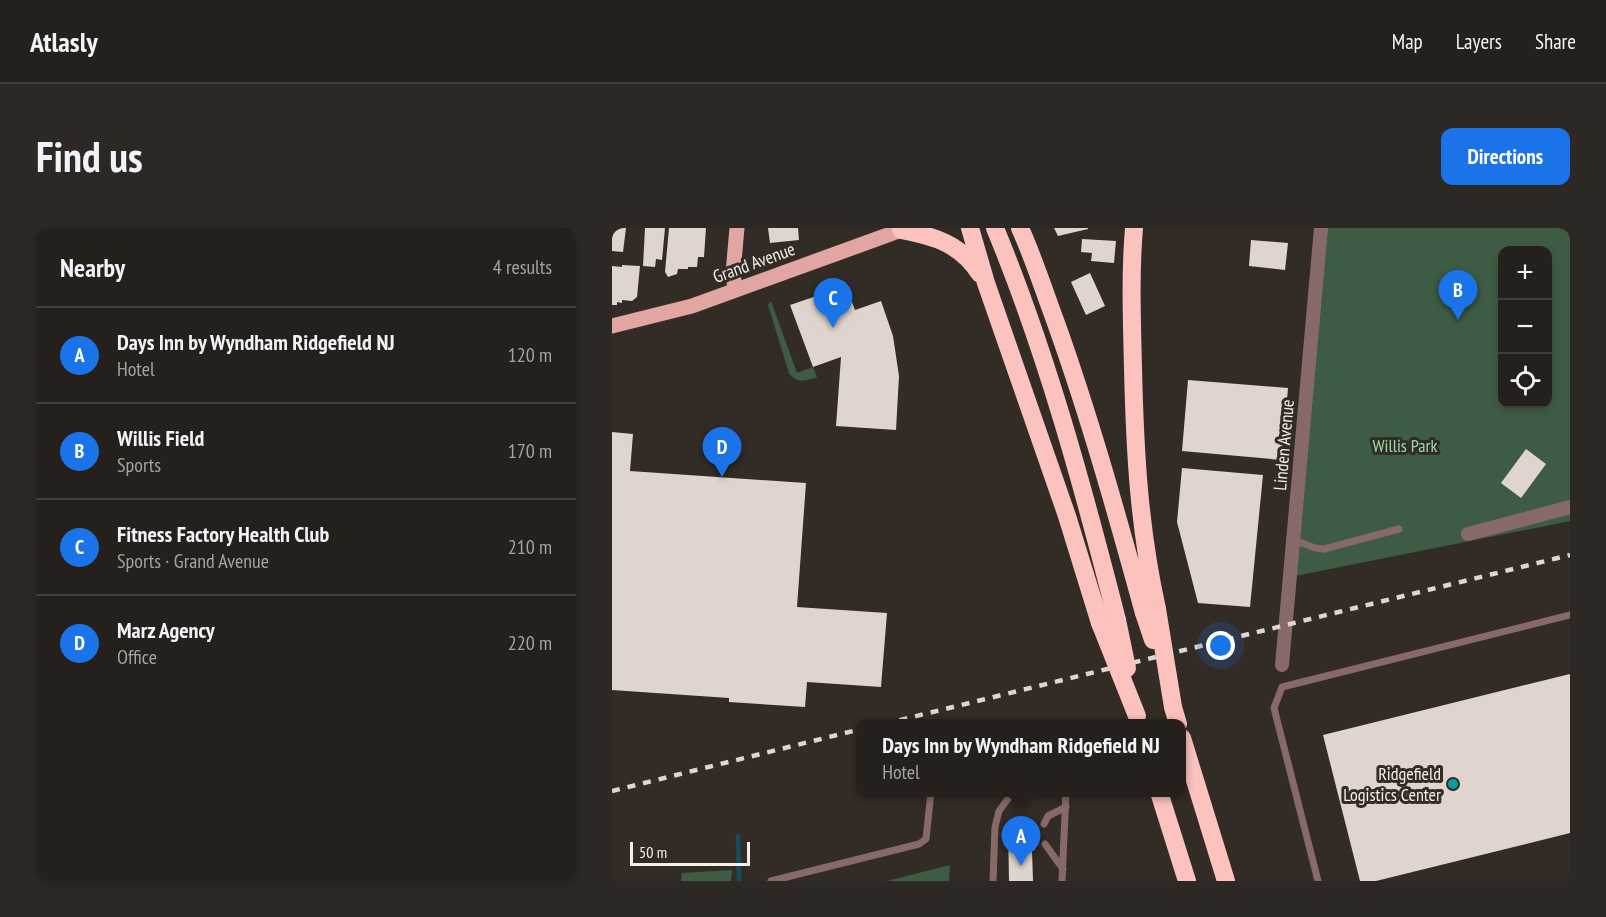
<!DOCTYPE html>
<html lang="en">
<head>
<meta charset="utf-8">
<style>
	:root { --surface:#26201c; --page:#2e2825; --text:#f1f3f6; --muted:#a4a3a3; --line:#423e3b; --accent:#1a73e8 }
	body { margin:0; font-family:"PT Sans Narrow",sans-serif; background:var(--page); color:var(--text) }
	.controls { position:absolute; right:18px; top:18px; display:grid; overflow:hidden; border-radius:12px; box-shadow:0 3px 9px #0003 }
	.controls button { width:54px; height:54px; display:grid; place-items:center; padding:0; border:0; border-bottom:2px solid var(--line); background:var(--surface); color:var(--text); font:30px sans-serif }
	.scale { position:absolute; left:18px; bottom:15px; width:120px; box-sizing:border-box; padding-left:6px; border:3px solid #f5efeb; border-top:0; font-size:16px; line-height:21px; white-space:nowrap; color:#f5efeb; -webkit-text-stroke:4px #332b25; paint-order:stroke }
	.you { position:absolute; left:609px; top:418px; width:21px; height:21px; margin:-15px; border:4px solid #fff; border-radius:50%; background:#1a73e8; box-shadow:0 0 0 9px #1a73e833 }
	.badge { display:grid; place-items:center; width:39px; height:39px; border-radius:50%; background:var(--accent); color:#fff; font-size:20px; font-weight:700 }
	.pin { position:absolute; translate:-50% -50px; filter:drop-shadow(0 2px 3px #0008) }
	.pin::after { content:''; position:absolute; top:32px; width:21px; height:18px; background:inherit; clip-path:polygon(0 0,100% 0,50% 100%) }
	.popup { position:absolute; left:244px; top:491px; width:330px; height:78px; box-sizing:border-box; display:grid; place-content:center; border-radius:12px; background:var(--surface); filter:drop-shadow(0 2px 4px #0005); font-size:20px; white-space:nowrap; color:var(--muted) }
	.popup b { font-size:22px; color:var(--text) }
	.popup::after { content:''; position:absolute; left:50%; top:100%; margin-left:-12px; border:12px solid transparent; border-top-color:var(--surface) }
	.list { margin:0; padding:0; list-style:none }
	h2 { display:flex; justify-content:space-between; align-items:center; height:78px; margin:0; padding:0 24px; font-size:26px }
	h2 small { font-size:20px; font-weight:400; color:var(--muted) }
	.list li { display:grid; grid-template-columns:39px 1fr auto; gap:18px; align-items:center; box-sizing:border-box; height:96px; padding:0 24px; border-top:2px solid var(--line) }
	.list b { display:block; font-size:22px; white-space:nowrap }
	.list p { margin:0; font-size:20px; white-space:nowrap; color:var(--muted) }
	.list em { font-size:20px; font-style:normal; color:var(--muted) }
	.icon { flex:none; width:33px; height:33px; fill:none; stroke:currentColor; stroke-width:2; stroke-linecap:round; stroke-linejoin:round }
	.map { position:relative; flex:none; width:958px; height:653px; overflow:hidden; border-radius:12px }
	header { display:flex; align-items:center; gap:36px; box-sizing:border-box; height:84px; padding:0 30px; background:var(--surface); border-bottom:2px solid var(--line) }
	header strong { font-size:28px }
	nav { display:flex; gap:33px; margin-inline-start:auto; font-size:21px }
	.intro { display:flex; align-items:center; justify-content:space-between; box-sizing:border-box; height:144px; padding:0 36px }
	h1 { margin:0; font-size:42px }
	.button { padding:15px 27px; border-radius:12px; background:var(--accent); color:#fff; font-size:21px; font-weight:700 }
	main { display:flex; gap:36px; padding:0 36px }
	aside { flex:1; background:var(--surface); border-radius:12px; box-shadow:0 3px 9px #0003 }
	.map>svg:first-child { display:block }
</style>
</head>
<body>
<header>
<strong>Atlasly</strong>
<nav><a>Map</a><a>Layers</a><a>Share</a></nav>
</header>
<div class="intro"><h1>Find us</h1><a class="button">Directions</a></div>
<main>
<aside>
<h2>Nearby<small>4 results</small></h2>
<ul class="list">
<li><span class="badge">A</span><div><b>Days Inn by Wyndham Ridgefield NJ</b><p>Hotel</p></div><em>120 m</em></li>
<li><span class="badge">B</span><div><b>Willis Field</b><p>Sports</p></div><em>170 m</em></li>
<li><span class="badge">C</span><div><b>Fitness Factory Health Club</b><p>Sports · Grand Avenue</p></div><em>210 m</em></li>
<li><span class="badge">D</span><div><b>Marz Agency</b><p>Office</p></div><em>220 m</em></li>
</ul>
</aside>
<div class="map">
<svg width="958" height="653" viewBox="0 0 958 653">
	<rect width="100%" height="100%" fill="#332b25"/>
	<!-- green -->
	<path fill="#3e5c44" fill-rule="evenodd" d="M709 0H958V293L673 350ZM891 22H936V176H891Z
		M159 73 185 145 201 139 205 149C194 153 185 156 177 145L156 77Z
		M338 637 337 653H275Z
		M120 642 119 653H69L70 645Z"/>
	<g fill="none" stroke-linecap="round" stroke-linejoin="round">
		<!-- stream -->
		<path stroke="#144c61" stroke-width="4.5" d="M126 608 127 653"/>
	</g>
	<!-- building -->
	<path fill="#e0d5ce" d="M0 0H14L11 24 0 23Z
		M33 0H53L50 32 44 31 43 39 31 38Z
		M57 0H94L92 29H86L85 39H76V41H66L65 46 56 49 53 44Z
		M156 0H186L187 12 158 15Z
		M442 0H476V1L446 8Z
		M470 11 504 13 502 35 479 33 480 25 469 24Z
		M639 12 676 15 673 42 637 38Z
		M10 37 28 38 25 69 20 73 10 72V75L5 74V77H0V38L10 39Z
		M478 45 493 78 474 87 459 54Z
		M234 58 243 82 269 73 281 108 287 148 284 202 224 198 229 129 201 139 178 77Z
		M576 152 676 160 670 232 570 223Z
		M0 204 21 206 18 243 194 255 185 379 275 385 269 459 195 454 193 479 117 474V470L0 462Z
		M914 221 934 236 909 270 889 255Z
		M570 240 651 247 638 379 586 375 565 294Z
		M958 446V605L764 653H748L711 507Z
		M423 596V622L420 623 421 653H397L396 597Z"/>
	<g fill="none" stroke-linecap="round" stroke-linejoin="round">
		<!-- service -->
		<path stroke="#876a68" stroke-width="7" d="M682 312 703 320 712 321 787 301
			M432 596 436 588 454 579
			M433 616 451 641
			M159 653 307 616 314 611 319 564
			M381 653 383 599 387 583 401 564
			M450 653 454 564
			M706 653 662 480 670 459 958 387"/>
		<!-- minor -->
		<path stroke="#876a68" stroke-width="14" d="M856 306 958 279
			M670 437 709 0"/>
		<!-- primary -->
		<path stroke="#e2a6a2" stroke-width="15" d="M123 62 121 45 125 0
			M0 98 80 78 295 0"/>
		<!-- motorway -->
		<path stroke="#fcc2be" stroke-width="18" d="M358 0 374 55 455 288 488 395
			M383 0C435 126 471 259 505 392
			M408 0C422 31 432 63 444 95 478 190 505 287 532 385
			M522 0C518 47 520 94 521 141 523 225 527 299 545 381
			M289 2C322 8 349 16 368 46
			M561 479 566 496
			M570 510 614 653
			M547 564 575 653"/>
		<!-- rail -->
		<path stroke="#ddd7d3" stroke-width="4.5" stroke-dasharray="8 8" stroke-linecap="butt" d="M272 496 958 327
			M0 563 249 501"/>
		<!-- motorway-bridge -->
		<path stroke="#fcc2be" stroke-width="18" d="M545 381 561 479
			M532 385 541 412
			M505 392 515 440
			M488 395 525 488"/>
	</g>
	<!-- markers -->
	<circle fill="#0f9aa8" stroke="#332b25" stroke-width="2" cx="841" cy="556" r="6"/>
	<g text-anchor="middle" stroke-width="6" stroke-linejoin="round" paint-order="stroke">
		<!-- street labels -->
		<g font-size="18" fill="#f5efeb" stroke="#332b25">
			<text transform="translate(142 35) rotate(-20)" y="6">Grand Avenue</text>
			<text transform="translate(672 217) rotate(-85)" y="6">Linden Avenue</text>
		</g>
		<!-- park labels -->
		<g font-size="18" fill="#91dea2" stroke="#332b25">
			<text x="793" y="224">Willis Park</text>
		</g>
		<!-- poi labels -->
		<g font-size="18" fill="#f5efeb" stroke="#332b25" text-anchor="end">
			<text x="829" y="552">Ridgefield<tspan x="829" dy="21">Logistics Center</tspan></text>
		</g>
	</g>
</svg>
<div class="controls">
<button>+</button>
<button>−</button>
<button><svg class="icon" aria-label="locate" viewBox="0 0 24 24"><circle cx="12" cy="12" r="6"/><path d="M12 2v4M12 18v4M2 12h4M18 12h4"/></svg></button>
</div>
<div class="scale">50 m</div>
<div class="you"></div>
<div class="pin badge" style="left:409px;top:638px">A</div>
<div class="popup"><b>Days Inn by Wyndham Ridgefield NJ</b>Hotel</div>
<div class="pin badge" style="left:846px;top:92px">B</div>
<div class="pin badge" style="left:221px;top:100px">C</div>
<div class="pin badge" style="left:110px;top:249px">D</div>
</div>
</main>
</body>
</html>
